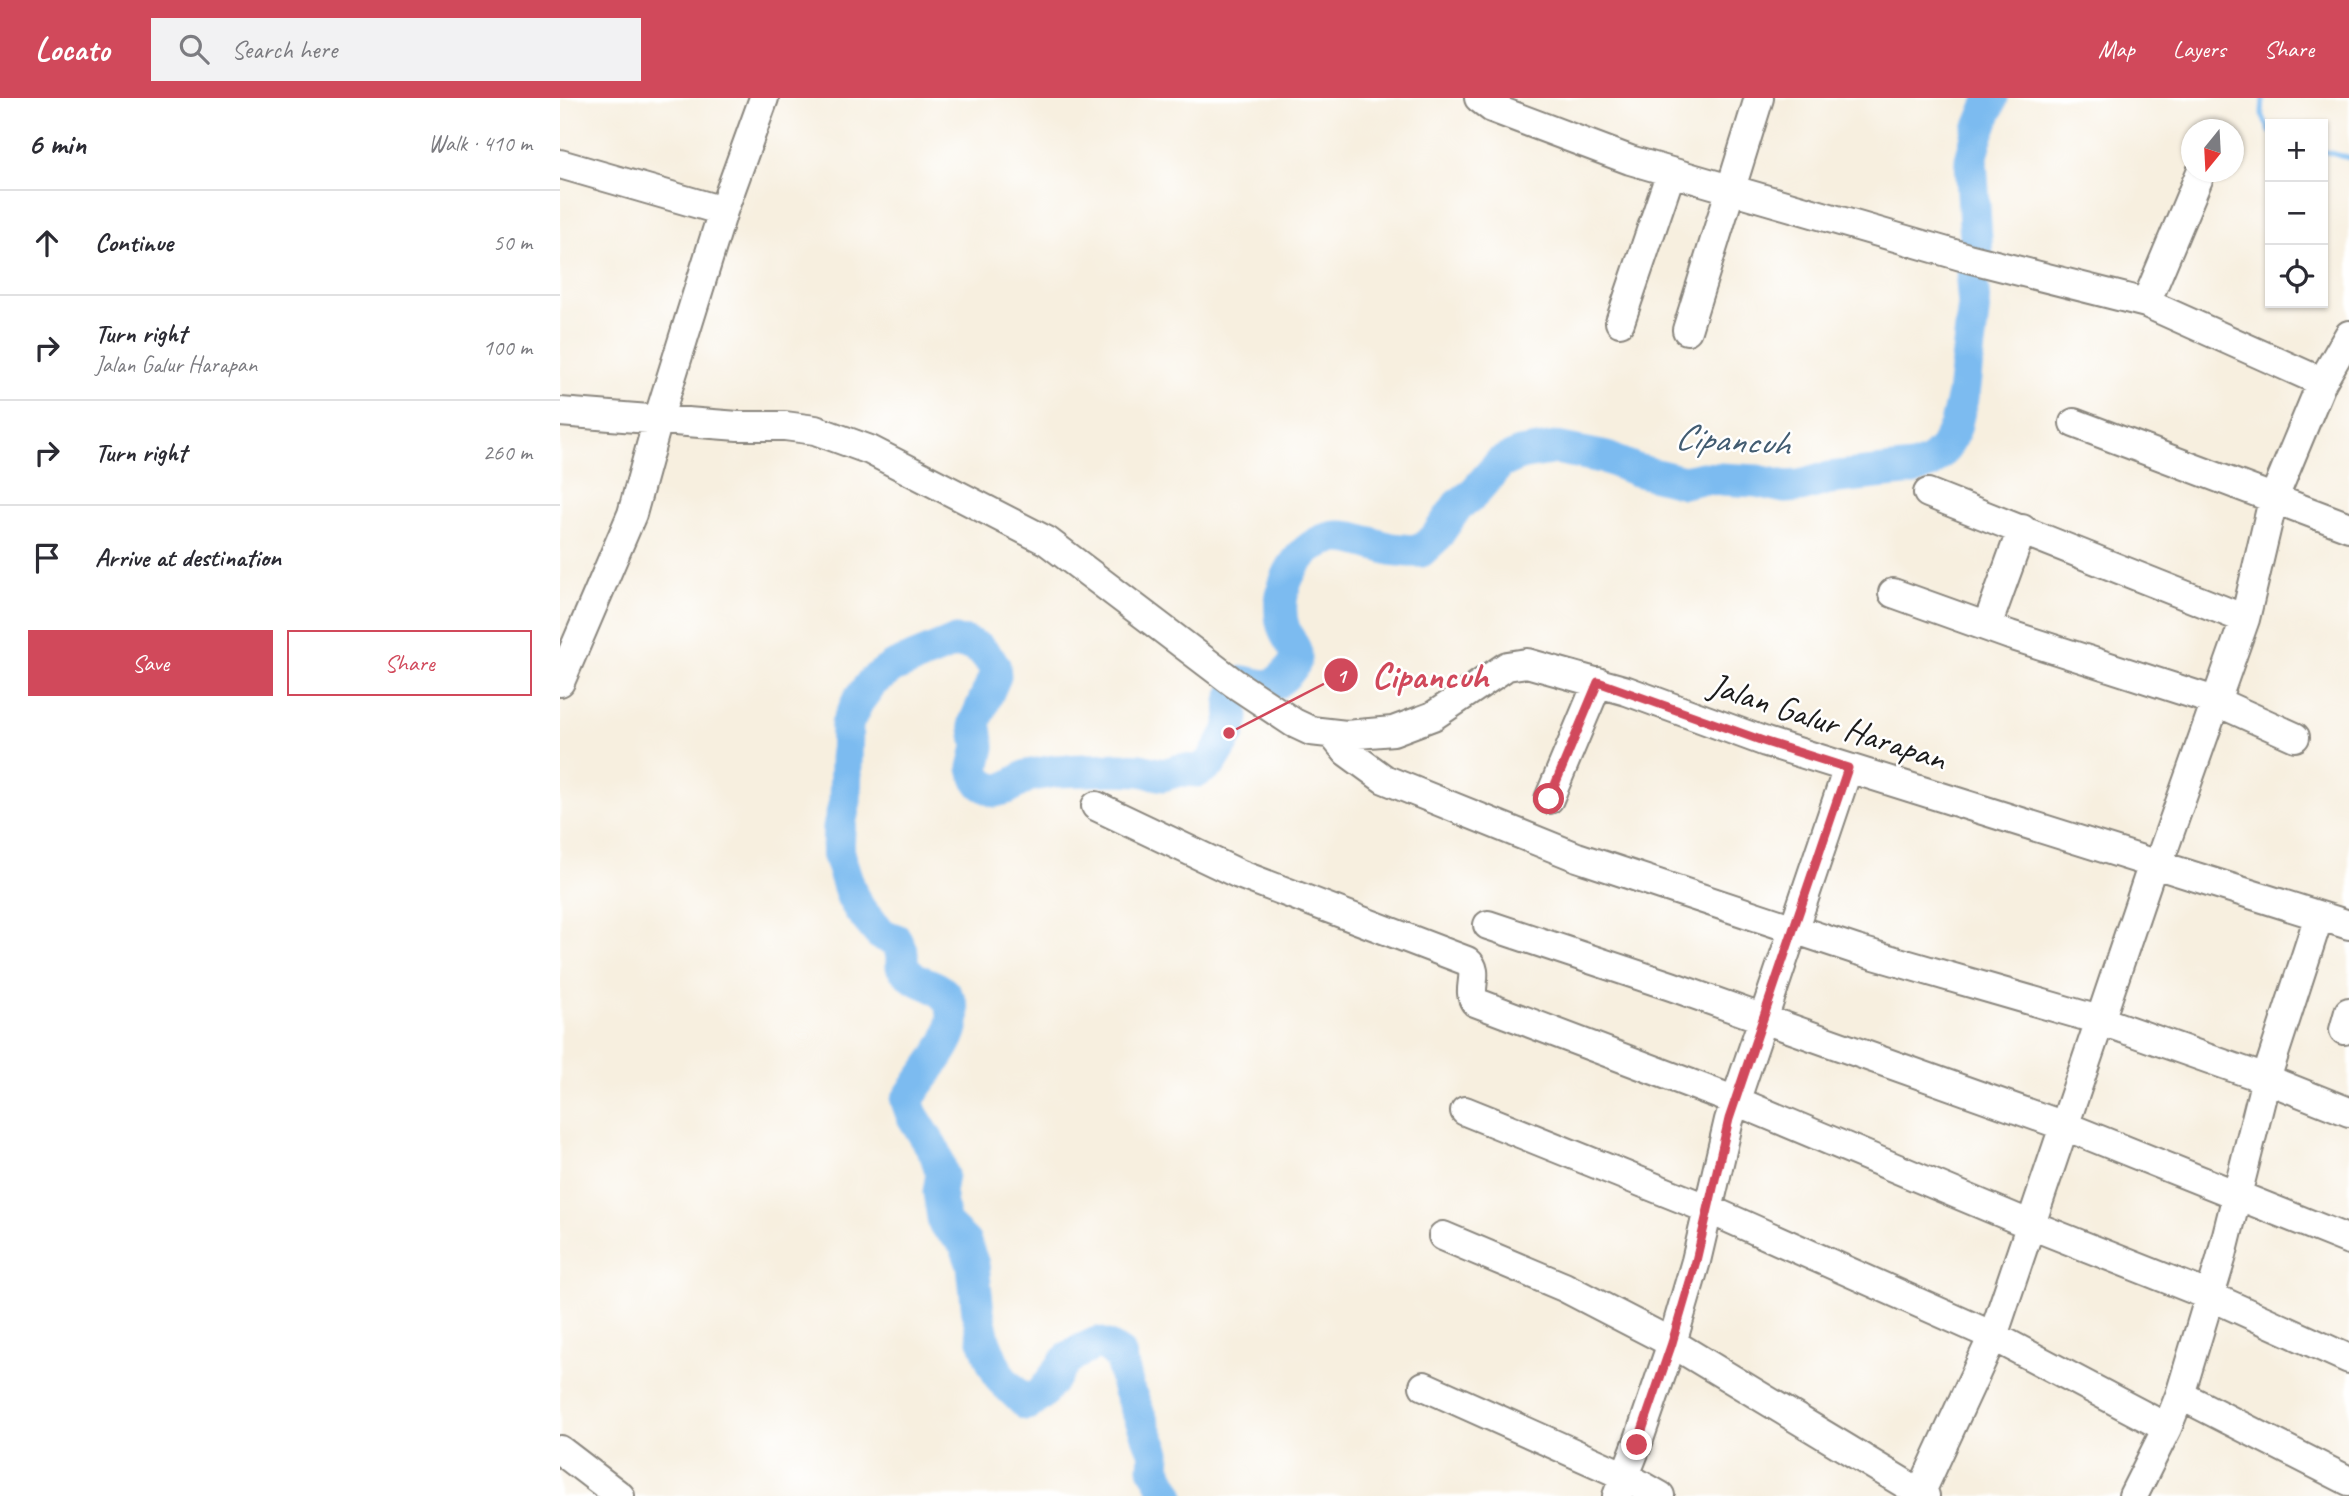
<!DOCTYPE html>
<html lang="en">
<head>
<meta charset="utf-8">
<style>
	:root { --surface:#fff; --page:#f2f2f3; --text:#2b2b33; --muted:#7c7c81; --line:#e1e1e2; --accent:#d1495b }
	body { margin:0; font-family:Caveat,sans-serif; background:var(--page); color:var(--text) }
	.controls { position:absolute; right:21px; top:21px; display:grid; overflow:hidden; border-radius:0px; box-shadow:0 2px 5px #0004 }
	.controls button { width:63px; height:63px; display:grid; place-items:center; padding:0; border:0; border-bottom:2px solid var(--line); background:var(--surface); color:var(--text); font:35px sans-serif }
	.compass { position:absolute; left:1621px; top:21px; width:63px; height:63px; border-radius:50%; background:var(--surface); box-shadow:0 2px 5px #0004; rotate:198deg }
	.stop { position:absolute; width:21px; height:21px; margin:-16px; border:5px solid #d1495b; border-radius:50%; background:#fff }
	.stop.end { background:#d1495b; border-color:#fff; box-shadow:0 2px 7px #0008 }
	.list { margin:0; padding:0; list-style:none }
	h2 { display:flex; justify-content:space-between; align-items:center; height:91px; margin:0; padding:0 28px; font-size:30px }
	h2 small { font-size:23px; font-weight:400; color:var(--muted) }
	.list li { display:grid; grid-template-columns:46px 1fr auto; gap:21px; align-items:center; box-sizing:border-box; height:105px; padding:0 28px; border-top:2px solid var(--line) }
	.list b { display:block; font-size:26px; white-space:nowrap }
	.list p { margin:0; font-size:23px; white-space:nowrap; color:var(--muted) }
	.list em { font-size:23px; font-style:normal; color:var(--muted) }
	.actions { display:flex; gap:14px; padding:21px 28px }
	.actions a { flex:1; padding:16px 0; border:2px solid var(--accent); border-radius:0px; text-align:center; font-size:24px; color:var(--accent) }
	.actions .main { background:var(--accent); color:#fff }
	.icon { flex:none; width:38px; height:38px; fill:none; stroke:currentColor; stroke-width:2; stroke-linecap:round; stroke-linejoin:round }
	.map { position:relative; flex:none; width:1789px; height:1398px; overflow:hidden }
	header { display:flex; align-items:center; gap:42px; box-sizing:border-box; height:98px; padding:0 35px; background:var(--accent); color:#fff }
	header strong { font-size:33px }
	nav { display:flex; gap:38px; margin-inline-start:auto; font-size:24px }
	.search { width:490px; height:63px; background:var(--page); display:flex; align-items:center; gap:18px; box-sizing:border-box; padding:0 24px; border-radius:0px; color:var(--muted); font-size:26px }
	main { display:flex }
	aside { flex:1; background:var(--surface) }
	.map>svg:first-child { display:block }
</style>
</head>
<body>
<header>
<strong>Locato</strong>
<div class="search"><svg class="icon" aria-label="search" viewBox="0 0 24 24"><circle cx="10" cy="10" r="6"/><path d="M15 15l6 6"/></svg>Search here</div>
<nav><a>Map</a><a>Layers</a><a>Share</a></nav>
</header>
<main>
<aside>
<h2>6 min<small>Walk · 410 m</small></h2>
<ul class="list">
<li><svg class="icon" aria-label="ahead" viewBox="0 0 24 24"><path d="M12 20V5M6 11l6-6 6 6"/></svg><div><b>Continue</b></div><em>50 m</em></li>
<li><svg class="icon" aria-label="right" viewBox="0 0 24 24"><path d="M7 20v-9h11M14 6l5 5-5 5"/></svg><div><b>Turn right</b><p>Jalan Galur Harapan</p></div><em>100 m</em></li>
<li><svg class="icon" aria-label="right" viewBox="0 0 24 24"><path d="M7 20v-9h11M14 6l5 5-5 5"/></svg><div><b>Turn right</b></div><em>260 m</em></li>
<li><svg class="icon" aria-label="arrive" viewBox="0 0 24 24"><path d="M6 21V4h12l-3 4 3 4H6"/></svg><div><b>Arrive at destination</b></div></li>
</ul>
<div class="actions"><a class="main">Save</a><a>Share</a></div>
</aside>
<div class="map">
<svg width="1789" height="1398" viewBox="0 0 1789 1398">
	<rect width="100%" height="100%" fill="#fff"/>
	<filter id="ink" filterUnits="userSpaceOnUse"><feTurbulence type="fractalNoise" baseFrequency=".0143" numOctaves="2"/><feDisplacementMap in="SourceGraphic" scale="14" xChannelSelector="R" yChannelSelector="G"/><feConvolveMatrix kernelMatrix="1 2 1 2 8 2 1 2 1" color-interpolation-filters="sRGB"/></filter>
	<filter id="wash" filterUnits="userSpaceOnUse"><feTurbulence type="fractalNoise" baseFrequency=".00686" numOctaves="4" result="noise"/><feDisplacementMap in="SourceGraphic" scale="28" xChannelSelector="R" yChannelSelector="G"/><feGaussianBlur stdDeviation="1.57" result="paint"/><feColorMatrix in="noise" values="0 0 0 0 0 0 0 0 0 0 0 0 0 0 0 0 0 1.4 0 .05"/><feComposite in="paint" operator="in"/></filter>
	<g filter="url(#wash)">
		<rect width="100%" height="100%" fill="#f7efdf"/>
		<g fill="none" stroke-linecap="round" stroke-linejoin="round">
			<!-- stream -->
			<path stroke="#7cbbf0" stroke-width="5" d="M1703 0 1702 16 1710 34
				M1763 53 1789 60"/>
			<!-- river -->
			<path stroke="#7cbbf0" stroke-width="33" d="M609 1398 594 1370 595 1355 568 1290 560 1257 546 1248 537 1245C527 1250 515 1254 508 1261 494 1276 485 1298 467 1306L441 1281 433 1265 424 1242 418 1215 413 1167 405 1145 384 1125 379 1094 382 1076 375 1054 352 1017 347 1003C362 975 412 931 386 898 379 889 367 886 358 882 352 879 347 873 342 868V856L336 842 320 836 300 812 292 798 278 755 279 730 285 703 287 626 298 603 313 583 333 569 394 544 407 545 420 551 434 567 435 578 415 624 419 649 414 670 417 679 422 686 435 693 447 690 467 678 495 673 559 671 580 672 603 677 620 672 638 673 651 665 669 635 673 620 672 604 678 589 685 584C706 589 713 591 728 574 731 570 736 566 736 560 737 549 727 541 724 531 712 496 734 449 771 440 789 436 807 445 824 449 836 453 849 453 861 453L876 439 898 407 912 397 940 365 960 356 996 350 1047 360 1076 372 1124 384 1142 380 1197 383 1225 389 1240 388 1269 380 1353 371 1370 365 1385 350 1395 330 1403 296 1414 207 1412 183 1417 158 1411 62 1418 34 1432 0"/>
		</g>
	</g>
	<g filter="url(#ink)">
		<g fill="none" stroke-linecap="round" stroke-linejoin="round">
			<!-- minor casing -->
			<g stroke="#8a867e" stroke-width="32">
				<path id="minor" d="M919 0 932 10 1070 62 1111 74 1408 160 1586 205 1762 284
					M0 66 163 113
					M1586 205 1641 74
					M1060 224 1111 74
					M1127 232 1199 0
					M0 314 178 328H225L255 332 310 352 487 443 674 585 734 625 751 633 786 637 833 633 873 618 947 568 967 565 1067 593 1206 644 1789 827
					M1514 325 1789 429
					M1368 395 1685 521
					M1333 495 1450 537 1655 603 1735 639
					M1427 528 1462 431
					M0 584 72 416 98 322 163 113 204 0
					M773 637 787 654 824 681 1017 759 1297 852 1539 922 1706 981 1789 1014
					M989 701 1038 584
					M536 708 679 776 907 863C921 874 906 891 915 904L1176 1003 1471 1127 1650 1198 1789 1261
					M1598 767 1685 521 1713 402 1762 284 1789 237
					M928 827 1111 888 1510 1030 1789 1142
					M1784 932 1789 914
					M905 1013 1148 1111 1433 1238 1607 1330
					M883 1138 1004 1189 1112 1245 1365 1398
					M864 1288 1065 1378 1100 1398
					M1620 1297 1789 1383
					M0 1352 60 1398
					M1057 1398 1077 1347 1112 1245 1136 1163 1169 1022 1288 670
					M1359 1398 1433 1238 1593 766
					M1573 1398 1607 1330 1620 1297 1661 1161 1706 981 1759 818"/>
			</g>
			<!-- minor -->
			<use href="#minor" stroke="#fff" stroke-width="28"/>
		</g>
	</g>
	<g fill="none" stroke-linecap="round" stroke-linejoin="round" filter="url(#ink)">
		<!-- route -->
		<path stroke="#d1495b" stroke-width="9" d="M989 701 1038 584 1206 644 1288 670 1169 1021 1136 1163 1112 1245 1077 1347"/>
	</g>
	<g text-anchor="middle" stroke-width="5" stroke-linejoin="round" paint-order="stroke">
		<!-- street labels -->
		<g font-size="35" fill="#1c1c1c" stroke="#fff">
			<text transform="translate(1268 623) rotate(18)" y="12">Jalan Galur Harapan</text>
		</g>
		<!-- water labels -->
		<g font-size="37" font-style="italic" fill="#425c71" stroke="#fff">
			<text transform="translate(1172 341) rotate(4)" y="13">Cipancuh</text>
		</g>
	</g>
	<!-- callouts -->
	<path fill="none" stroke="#d1495b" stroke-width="2.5" d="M669 635L781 577"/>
	<g fill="#d1495b" stroke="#fff" stroke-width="2.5">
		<circle cx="669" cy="635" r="7"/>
		<circle cx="781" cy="577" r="18"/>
	</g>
	<g font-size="21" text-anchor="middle" font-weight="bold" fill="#fff">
		<text x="781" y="585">1</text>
	</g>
	<g font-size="37" text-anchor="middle" font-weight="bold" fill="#d1495b" stroke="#fff" stroke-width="5" stroke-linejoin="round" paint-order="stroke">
		<text x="870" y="590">Cipancuh</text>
	</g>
</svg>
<div class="controls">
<button>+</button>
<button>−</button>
<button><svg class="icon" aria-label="locate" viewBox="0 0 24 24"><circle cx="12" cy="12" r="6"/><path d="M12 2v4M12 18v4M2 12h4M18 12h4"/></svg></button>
</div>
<svg class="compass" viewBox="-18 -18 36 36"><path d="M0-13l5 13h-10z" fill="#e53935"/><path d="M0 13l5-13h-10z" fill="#7c7c81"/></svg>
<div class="stop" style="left:989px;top:701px"></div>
<div class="stop end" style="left:1077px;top:1347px"></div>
</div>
</main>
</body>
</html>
